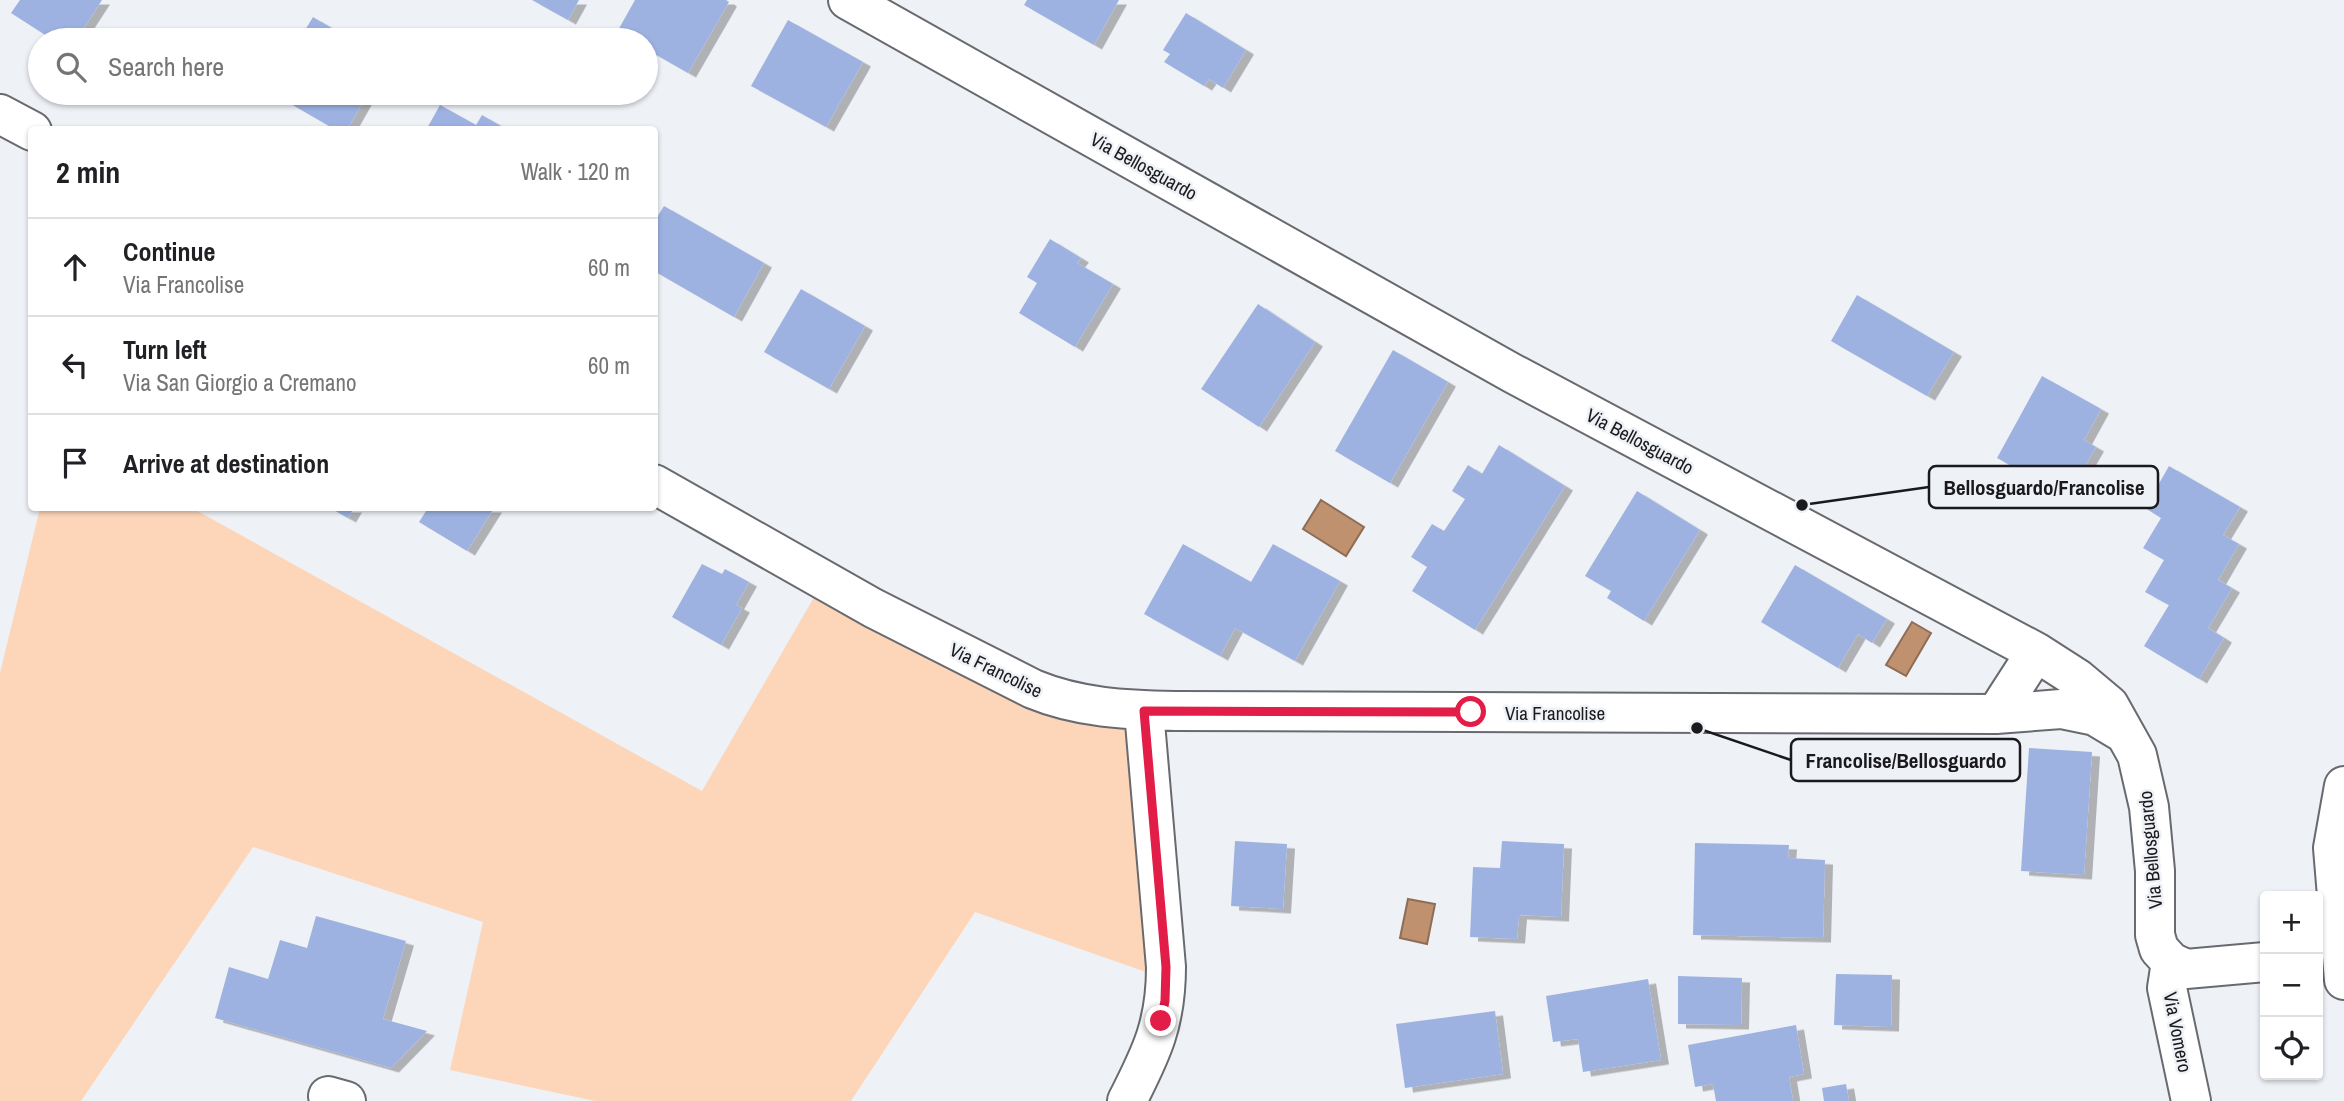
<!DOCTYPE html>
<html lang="en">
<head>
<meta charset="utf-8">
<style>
	:root { --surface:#fff; --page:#f6f6f6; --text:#202124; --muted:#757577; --line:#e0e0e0 }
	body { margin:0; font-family:"Archivo Narrow",sans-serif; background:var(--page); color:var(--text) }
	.controls { position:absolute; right:21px; bottom:21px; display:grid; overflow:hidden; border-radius:7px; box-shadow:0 2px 5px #0004 }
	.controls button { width:63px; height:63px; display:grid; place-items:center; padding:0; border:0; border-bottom:2px solid var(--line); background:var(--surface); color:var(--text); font:35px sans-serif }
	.stop { position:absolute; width:21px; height:21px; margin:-16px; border:5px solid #e11d48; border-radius:50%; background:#fff }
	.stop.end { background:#e11d48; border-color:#fff; box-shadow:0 2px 7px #0008 }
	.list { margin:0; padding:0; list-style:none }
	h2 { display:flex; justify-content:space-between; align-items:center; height:91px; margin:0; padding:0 28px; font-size:30px }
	h2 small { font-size:23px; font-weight:400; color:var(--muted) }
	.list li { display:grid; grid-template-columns:46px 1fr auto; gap:21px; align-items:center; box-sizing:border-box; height:98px; padding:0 28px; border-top:2px solid var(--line) }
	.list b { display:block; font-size:26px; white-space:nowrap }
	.list p { margin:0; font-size:23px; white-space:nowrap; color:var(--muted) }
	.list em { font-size:23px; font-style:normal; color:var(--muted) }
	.icon { flex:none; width:38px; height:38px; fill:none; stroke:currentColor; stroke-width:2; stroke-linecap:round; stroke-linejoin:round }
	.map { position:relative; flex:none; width:2344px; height:1101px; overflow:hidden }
	.search { position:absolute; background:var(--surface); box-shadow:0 2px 5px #0004; left:28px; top:28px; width:630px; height:77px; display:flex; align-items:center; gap:18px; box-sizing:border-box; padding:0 24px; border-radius:38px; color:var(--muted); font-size:26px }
	.panel { position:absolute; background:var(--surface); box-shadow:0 2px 5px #0004; left:28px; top:126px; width:630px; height:385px; border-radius:7px }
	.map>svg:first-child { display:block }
</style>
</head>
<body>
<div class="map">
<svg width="2344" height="1101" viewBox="0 0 2344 1101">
	<defs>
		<filter id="shadow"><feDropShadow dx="8" dy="4.5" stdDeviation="0" flood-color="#0004"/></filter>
	</defs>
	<rect width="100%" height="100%" fill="#eef1f6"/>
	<!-- green -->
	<path fill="#fdd5b8" d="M40 508H192L702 791 824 580 1056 699 1144 711 1166 979 975 912 851 1101H595L450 1070 483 922 253 847 81 1101H0V673Z"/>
	<!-- water -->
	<path fill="#bf916f" stroke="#8e6d56" stroke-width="2" d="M1321 500 1364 527 1346 556 1303 529Z
		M1912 622 1931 633 1906 676 1886 665Z
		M1408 899 1435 904 1427 944 1400 938Z"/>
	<!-- building -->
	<path fill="#9eb2e2" filter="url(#shadow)" d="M20 0H102L76 40H53L11 13Z
		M532 0H579L568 20Z
		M635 0H726L729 2 688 73 646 49V40H631L617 32Z
		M1027 0H1119L1094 45 1024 5Z
		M1186 13 1246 50 1223 88 1209 79 1204 86 1164 62 1170 54 1163 50Z
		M313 17 352 40H299Z
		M788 20 863 62 826 127 751 86Z
		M272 93H368L347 130H336Z
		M440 105 476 125 482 115 508 130H426Z
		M664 206 764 263 734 317 654 271V222Z
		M1050 239 1081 258 1077 263 1113 284 1075 347 1019 313 1037 283 1027 277Z
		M801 289 865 326 829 389 764 352Z
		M1857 295 1954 352 1927 396 1831 341Z
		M1258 304 1315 342 1259 427 1201 389Z
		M1393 350 1448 382 1390 483 1335 451Z
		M2042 376 2101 409 2084 440 2096 447 2077 480 2061 471 2051 488 1997 458Z
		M1499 445 1565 486 1475 630 1412 591 1427 567 1411 557 1432 524 1444 531 1465 499 1452 491 1468 465 1482 474Z
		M2169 466 2240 507 2223 535 2239 544 2218 580 2232 588 2208 628 2224 638 2199 679 2144 646 2169 605 2145 592 2164 560 2143 548 2161 518 2145 508Z
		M1637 491 1700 530 1644 621 1607 598 1611 591 1585 576Z
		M330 508H354L348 518Z
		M428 508H494L467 551 419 522Z
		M1183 544 1251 582 1273 544 1340 581 1295 661 1235 628 1220 656 1144 614Z
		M702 564 722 574 725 569 749 582 736 605 742 608 721 645 672 617Z
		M1795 565 1887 619 1872 643 1858 634 1838 668 1761 622Z
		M2029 748 2092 752 2084 875 2021 871Z
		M1235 841 1287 844 1283 909 1231 906Z
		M1502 841 1564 844 1561 917 1519 915 1517 939 1470 937 1473 867 1500 868Z
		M1695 843 1789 845 1788 858 1825 860 1823 938 1693 935Z
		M316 916 406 941 383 1019 427 1031 391 1068 215 1018 229 967 268 979 280 940 307 948Z
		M1836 974 1892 975 1891 1027 1834 1025Z
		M1678 976 1742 978 1741 1025 1678 1024Z
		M1648 979 1661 1060 1583 1072 1578 1039 1553 1042 1546 996Z
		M1495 1011 1503 1074 1405 1088 1396 1024Z
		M1796 1025 1804 1074 1789 1077 1793 1101H1716L1713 1084 1695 1087 1688 1045Z
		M1846 1084 1849 1101H1824L1822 1088Z"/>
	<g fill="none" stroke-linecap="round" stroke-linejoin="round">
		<!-- street casing -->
		<g stroke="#686a6f" stroke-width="42">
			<path id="street" d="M848 0 1512 373 2036 652 2078 679 2109 705 2137 755 2149 807 2155 871V935L2159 949 2171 962 2186 969 2265 962
				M0 114 32 131
				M654 484 873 608 1033 689C1079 708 1126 710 1175 711L1996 714 2061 709 2095 716 2125 734
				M1996 714 2036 652
				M2344 786 2333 848 2344 980
				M2171 962 2167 988 2191 1101
				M328 1096 346 1101
				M1127 1101C1152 1052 1166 1023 1166 967L1144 711"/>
		</g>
		<!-- street -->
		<use href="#street" stroke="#fff" stroke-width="38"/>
	</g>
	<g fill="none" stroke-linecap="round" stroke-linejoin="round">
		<!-- route -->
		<path stroke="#e11d48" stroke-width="9" d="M1161 1021 1165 1001 1166 967 1144 711 1471 712"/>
	</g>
	<g text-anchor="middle" stroke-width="5" stroke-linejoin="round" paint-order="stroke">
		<!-- street labels -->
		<g font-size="19" fill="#1a1a1c" stroke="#eef1f6">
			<text transform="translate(1144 166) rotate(29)" y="7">Via Bellosguardo</text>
			<text transform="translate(1640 441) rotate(28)" y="7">Via Bellosguardo</text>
			<text transform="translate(996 670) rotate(26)" y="7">Via Francolise</text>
			<text x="1555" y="720">Via Francolise</text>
			<text transform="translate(2150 850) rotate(-95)" y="7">Via Bellosguardo</text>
			<text transform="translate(2178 1032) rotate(79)" y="7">Via Vomero</text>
		</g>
	</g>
	<!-- callouts -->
	<path fill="none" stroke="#1a1a1c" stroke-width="2.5" d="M1802 505L1929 487M1697 728L1791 760"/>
	<g fill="#1a1a1c" stroke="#eef1f6" stroke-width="2.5">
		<circle cx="1802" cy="505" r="7"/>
		<circle cx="1697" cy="728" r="7"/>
	</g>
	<g fill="#eef1f6" stroke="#1a1a1c" stroke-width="2.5">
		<rect x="1929" y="466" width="229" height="42" rx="7"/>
		<rect x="1791" y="739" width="229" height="42" rx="7"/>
	</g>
	<g font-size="21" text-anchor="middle" font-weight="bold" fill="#1a1a1c">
		<text x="2044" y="495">Bellosguardo/Francolise</text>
		<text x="1906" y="768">Francolise/Bellosguardo</text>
	</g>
</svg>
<div class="controls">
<button>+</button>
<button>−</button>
<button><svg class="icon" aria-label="locate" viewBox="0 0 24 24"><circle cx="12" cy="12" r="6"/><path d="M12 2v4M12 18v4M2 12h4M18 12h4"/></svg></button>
</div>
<div class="stop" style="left:1471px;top:712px"></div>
<div class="stop end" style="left:1161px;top:1021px"></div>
<div class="search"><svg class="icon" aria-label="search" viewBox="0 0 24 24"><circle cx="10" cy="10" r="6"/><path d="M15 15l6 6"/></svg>Search here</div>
<section class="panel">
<h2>2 min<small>Walk · 120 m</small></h2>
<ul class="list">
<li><svg class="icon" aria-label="ahead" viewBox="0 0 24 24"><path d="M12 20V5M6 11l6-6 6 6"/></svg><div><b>Continue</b><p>Via Francolise</p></div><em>60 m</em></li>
<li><svg class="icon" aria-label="left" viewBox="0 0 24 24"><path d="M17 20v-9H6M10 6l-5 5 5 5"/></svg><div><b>Turn left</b><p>Via San Giorgio a Cremano</p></div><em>60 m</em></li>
<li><svg class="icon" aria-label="arrive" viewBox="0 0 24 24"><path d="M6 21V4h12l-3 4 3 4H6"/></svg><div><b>Arrive at destination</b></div></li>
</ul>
</section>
</div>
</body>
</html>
